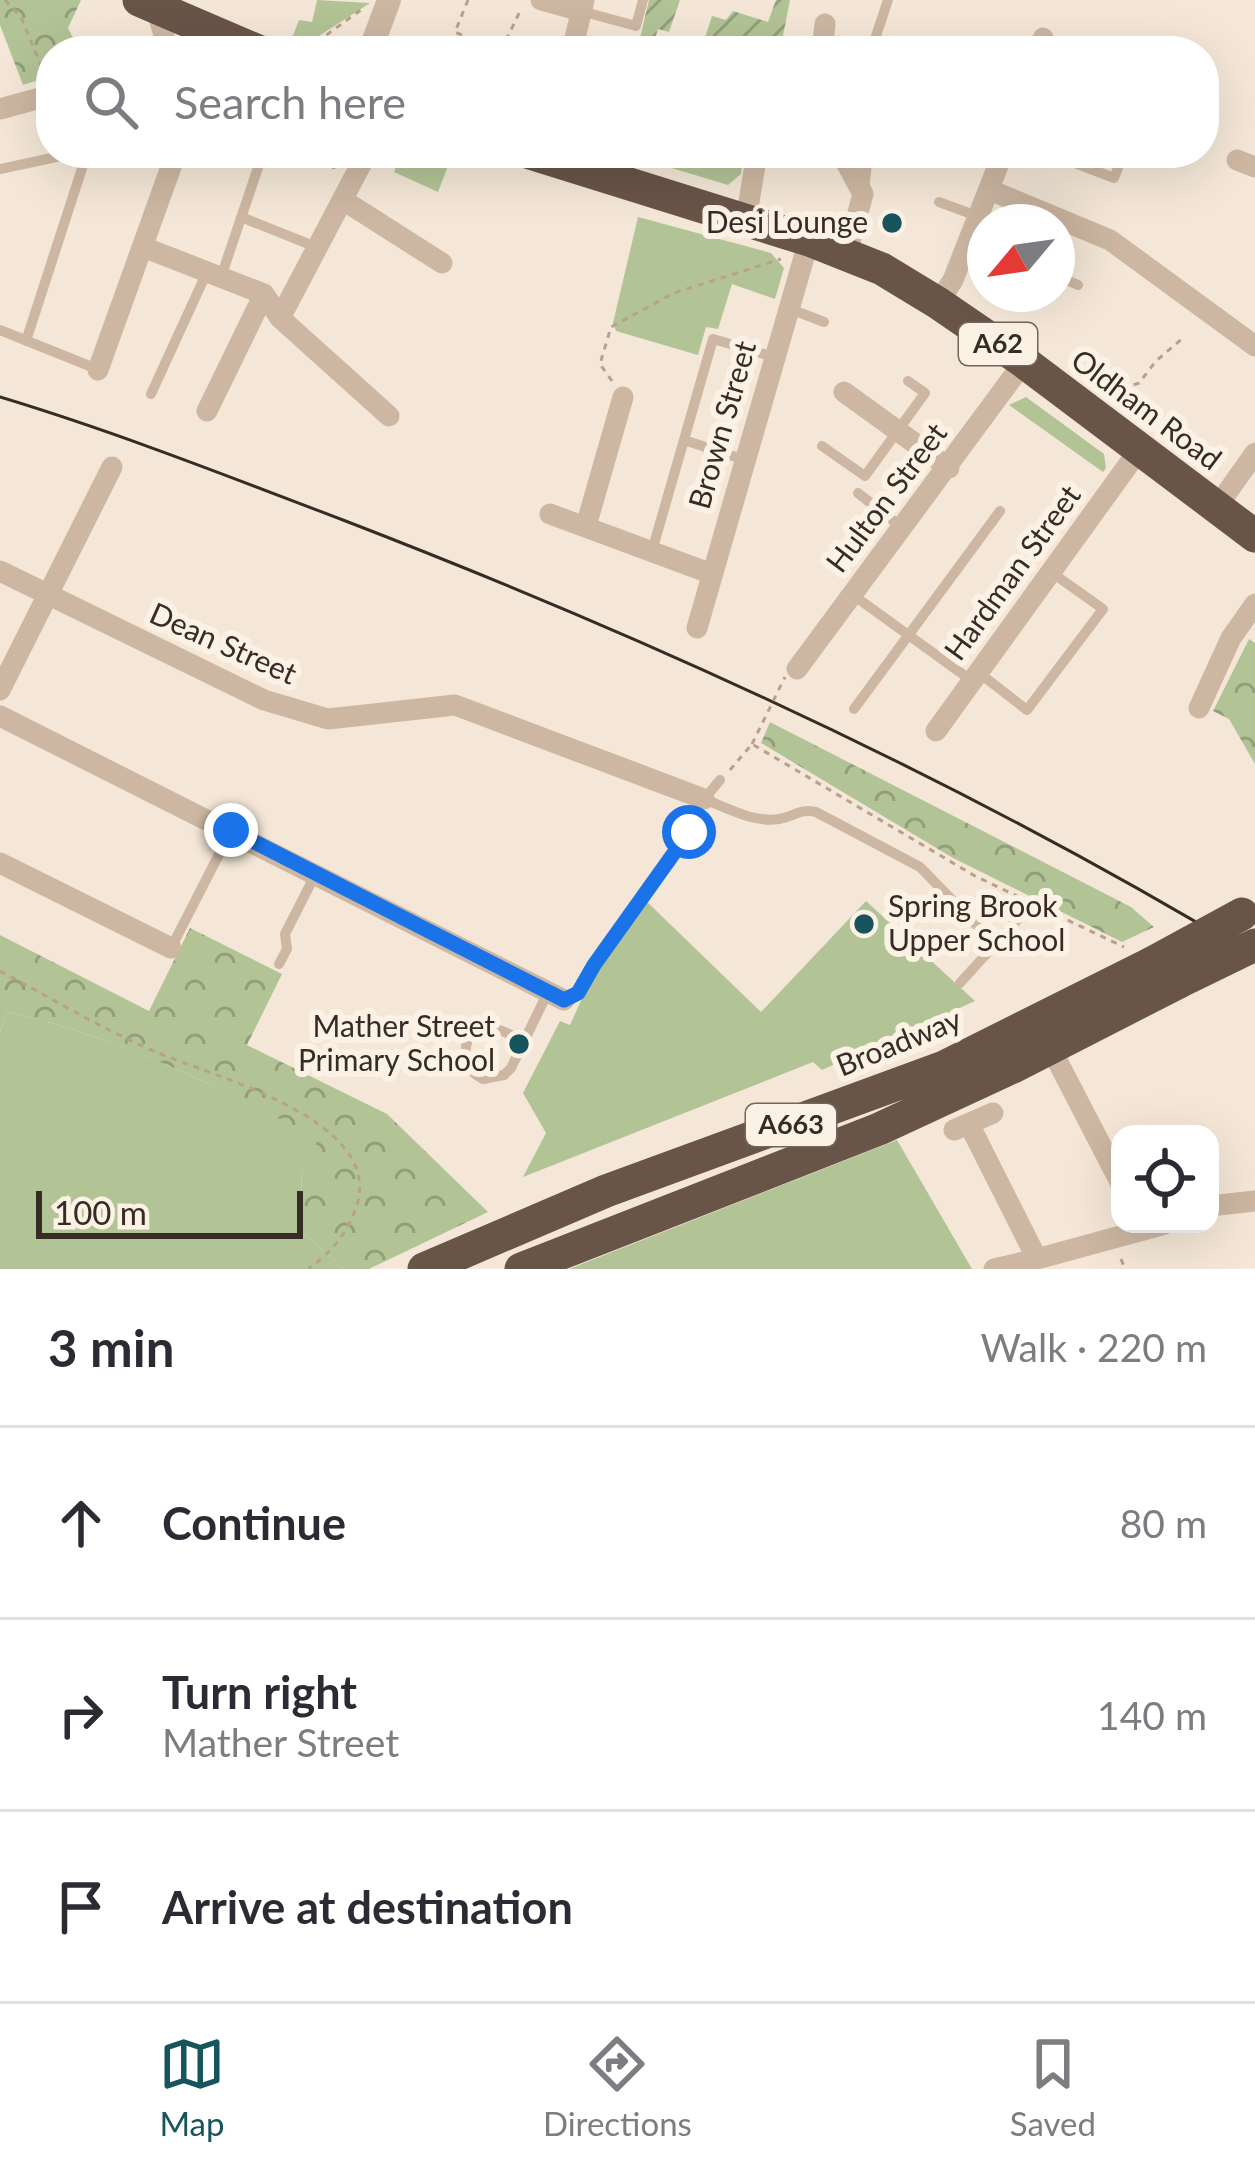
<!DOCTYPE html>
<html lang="en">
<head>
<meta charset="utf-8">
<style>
	:root { --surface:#fff; --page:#f2f2f3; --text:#2b2b33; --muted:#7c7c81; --line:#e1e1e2; --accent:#17545c }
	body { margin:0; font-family:Lato,sans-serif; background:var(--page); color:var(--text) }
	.controls { position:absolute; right:36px; bottom:36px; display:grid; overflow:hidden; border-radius:24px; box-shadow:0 12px 48px #0002 }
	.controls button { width:108px; height:108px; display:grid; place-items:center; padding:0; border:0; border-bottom:3px solid var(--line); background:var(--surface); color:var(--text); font:60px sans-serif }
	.compass { position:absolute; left:967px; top:204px; width:108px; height:108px; border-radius:50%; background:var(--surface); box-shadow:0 12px 48px #0002; rotate:241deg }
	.scale { position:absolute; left:36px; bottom:30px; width:267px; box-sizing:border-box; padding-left:12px; border:6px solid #362b25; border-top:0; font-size:33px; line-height:42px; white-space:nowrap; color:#362b25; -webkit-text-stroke:9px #fbf1e4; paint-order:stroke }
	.stop { position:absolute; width:36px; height:36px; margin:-27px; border:9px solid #1a73e8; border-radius:50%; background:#fff }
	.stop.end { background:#1a73e8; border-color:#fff; box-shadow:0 3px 12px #0008 }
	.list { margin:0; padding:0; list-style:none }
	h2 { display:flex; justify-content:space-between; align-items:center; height:156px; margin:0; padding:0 48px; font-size:51px }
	h2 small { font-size:39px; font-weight:400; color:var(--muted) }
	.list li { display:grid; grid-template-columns:78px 1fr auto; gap:36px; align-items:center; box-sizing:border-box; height:192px; padding:0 48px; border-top:3px solid var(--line) }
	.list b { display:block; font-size:45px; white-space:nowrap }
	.list p { margin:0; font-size:39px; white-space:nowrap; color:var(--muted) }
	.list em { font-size:39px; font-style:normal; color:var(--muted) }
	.icon { flex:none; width:66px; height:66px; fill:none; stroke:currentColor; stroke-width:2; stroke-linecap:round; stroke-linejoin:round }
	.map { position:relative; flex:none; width:1255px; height:1269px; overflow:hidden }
	.search { position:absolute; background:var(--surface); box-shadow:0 12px 48px #0002; left:36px; right:36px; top:36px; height:132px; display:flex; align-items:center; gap:30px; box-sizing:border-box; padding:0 42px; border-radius:48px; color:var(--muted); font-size:45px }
	.sheet { height:732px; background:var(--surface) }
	nav { display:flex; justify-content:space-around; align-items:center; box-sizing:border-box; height:168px; border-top:3px solid var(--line); background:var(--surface); font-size:33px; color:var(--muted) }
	nav a { display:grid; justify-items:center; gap:6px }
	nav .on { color:var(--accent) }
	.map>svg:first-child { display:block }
</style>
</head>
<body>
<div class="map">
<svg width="1255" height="1269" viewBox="0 0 1255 1269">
	<defs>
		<pattern id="forest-crowns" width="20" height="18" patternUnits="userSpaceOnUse" patternTransform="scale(3)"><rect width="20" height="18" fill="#b2c496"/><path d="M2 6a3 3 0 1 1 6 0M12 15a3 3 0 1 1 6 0" fill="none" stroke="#929f7a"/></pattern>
		<pattern id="garden-furrows" width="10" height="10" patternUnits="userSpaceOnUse" patternTransform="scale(3)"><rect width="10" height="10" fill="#b2c496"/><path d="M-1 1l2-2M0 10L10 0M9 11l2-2" fill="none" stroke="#929f7a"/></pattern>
	</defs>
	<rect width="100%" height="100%" fill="#f4e7d7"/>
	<!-- grass -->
	<path fill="#b2c496" d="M317 0 370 3 305 45 292 38 299 20 312 22Z
		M401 153H453L438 192 394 172Z
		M622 153H703L718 160 721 153H743L741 174 728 185Z
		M638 217 771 253 784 268 775 299 732 284 718 329 706 327 698 355 616 331 613 323Z
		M1026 397 1104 454 1106 468 1103 472 1009 405Z
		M644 899 761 1012 866 901 975 1001 822 1070 813 1062 523 1177 546 1133 523 1093 560 1021 570 1025 599 961Z
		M7 1012C117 1036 219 1087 319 1139L302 1172 299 1229 344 1269H0V1032Z
		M897 1140 972 1269H569Z"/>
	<!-- forest -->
	<path fill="url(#forest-crowns)" d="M0 0H81L68 28 80 51H51V76L23 85 0 25Z
		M1249 639 1255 643V764L1229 719 1213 711Z
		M770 722 1131 907 1154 927 1122 942 953 858 761 743Z
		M190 928 282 974 247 1045 387 1114 488 1212 369 1269H344L299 1229 302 1172 318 1139C219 1087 117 1036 7 1012L0 1032V935L149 1011Z"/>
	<!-- garden -->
	<path fill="url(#garden-furrows)" d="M649 0H680L669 32 658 29 651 51H637Z
		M776 0H790L780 51H747L725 43 716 51 706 50 708 42 704 41 712 16 726 20 733 11 768 22Z"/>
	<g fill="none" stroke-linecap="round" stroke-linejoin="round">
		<!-- path -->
		<path stroke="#b8a18c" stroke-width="3" stroke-dasharray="6 6" stroke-linecap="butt" d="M5 0 21 17 46 78
			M468 0 455 32 499 51
			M307 49 365 7
			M501 51 521 9
			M330 153 334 169
			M425 153 440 160 463 153
			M612 381 600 364 611 327 674 293 781 259
			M1111 393 1139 383 1156 361 1183 338
			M730 770 752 744 975 876 1124 947
			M0 971C51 998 102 1029 156 1052 214 1077 383 1119 357 1205 347 1234 333 1251 308 1269
			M580 990 687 835
			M1121 1259 1125 1269"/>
		<!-- service -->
		<path stroke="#cdb7a2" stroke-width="10" d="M581 11 636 26 643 0
			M1043 38 1079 51
			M871 51 888 0
			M1049 153 1114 178 1124 153
			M0 169 75 153
			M864 191 868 153
			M939 202 977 216
			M241 217 316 247
			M1057 276 1078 285
			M221 277 263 153
			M788 308 824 322
			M0 330 97 369
			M26 341 87 153
			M151 394 207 272
			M684 440 745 460
			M822 446 865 476 925 393 908 381
			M858 493 901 527
			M652 551 713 339 774 357
			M853 595 972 681
			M978 672 1027 710 1103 609 1051 572
			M854 709 1000 511
			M704 799C727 808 754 823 779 819 793 817 801 808 816 812L920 867 995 944
			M686 821 720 780
			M171 948 230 833
			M279 964 287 949 285 934 315 875
			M960 983 1019 918
			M524 1042C504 1031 488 1020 469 1037 462 1054 465 1070 483 1079L504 1075 511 1068 548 992"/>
		<!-- minor -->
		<path stroke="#cdb7a2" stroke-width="21" d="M541 0 581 11
			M156 8 164 35 162 51
			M572 51 584 0
			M822 51 825 24
			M1039 51 1043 38
			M0 109 51 95
			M841 153 863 194 847 253
			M1237 160 1255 167
			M990 190 1110 240 1255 346
			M343 200 442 263
			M746 220 757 153
			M143 247 264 294 280 318 389 416
			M938 303 953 280 1003 153
			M280 318 367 153
			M98 370 176 153
			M844 392 949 468
			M207 411 264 294
			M1216 508 1255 453
			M550 514 712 574
			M586 526 623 397
			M0 571 264 700 328 719 455 705 704 799
			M697 628 809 240
			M797 669 1024 362
			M0 690 112 467
			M1199 708 1231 638 1255 604
			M0 716 564 1000
			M936 731 1139 450
			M0 863 171 948
			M1046 1039 1120 1182
			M969 1124 1037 1259 1165 1224
			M954 1130 993 1113
			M1210 1206 1255 1201
			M994 1269 1037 1259"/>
		<!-- tertiary -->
		<path stroke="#cdb7a2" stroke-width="24" d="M370 51 389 0"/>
		<!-- trunk -->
		<path stroke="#695448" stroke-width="33" d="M139 0 258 51
			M530 153 809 240 882 269 938 303 1024 362 1255 536
			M424 1269 606 1191 944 1067 1152 963
			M521 1269 879 1129 1013 1067 1179 982"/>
		<!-- tram -->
		<path stroke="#362b25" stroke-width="3" d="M0 397C116 432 230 477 343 520 657 641 967 783 1255 957"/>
		<!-- path-bridge -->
		<path stroke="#b8a18c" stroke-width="3" stroke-dasharray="6 6" stroke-linecap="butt" d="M752 744 785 677"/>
		<!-- trunk-bridge -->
		<path stroke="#695448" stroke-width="33" d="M1152 963 1242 914
			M1179 982 1255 945"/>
	</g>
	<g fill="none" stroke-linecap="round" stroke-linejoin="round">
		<!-- route -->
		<path stroke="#1a73e8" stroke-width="15" d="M231 830 564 1000 578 993 594 965 689 832"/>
	</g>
	<!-- markers -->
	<g fill="#17545c" stroke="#fbf1e4" stroke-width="4.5">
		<circle cx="892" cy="223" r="12"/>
		<circle cx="864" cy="924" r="12"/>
		<circle cx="519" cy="1044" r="12"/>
	</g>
	<g text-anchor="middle" stroke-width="12" stroke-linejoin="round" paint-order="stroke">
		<!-- shield labels -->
		<g fill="#fbf1e4" stroke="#71665e" stroke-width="3">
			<rect x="959" y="323" width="78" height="42" rx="9"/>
			<rect x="746" y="1104" width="90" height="42" rx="9"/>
		</g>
		<g font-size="27" font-weight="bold" fill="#362b25">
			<text x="998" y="353">A62</text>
			<text x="791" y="1134">A663</text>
		</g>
		<!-- poi labels -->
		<g font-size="30" fill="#362b25" stroke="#fbf1e4" text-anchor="end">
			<text x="868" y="233">Desi Lounge</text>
			<text x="888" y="917" text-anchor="start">Spring Brook<tspan x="888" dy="34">Upper School</tspan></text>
			<text x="495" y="1037">Mather Street<tspan x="495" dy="34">Primary School</tspan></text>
		</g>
		<!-- street labels -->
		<g font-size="30" fill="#362b25" stroke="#fbf1e4">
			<text transform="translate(1146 410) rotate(37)" y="10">Oldham Road</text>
			<text transform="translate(723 425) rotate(-74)" y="10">Brown Street</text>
			<text transform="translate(887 498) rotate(-53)" y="10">Hulton Street</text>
			<text transform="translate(1013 573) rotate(-54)" y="10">Hardman Street</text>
			<text transform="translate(223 644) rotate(24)" y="10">Dean Street</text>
			<text transform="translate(899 1043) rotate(-22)" y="10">Broadway</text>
		</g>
	</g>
</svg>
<div class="controls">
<button><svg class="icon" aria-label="locate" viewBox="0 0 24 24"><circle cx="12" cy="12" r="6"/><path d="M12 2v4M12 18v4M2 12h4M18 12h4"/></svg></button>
</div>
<svg class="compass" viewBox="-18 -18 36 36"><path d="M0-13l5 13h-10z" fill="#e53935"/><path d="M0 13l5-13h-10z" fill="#7c7c81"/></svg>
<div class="scale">100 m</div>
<div class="stop" style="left:689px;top:832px"></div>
<div class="stop end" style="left:231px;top:830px"></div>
<div class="search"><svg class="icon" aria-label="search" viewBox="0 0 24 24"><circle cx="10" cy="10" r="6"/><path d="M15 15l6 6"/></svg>Search here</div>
</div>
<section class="sheet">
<h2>3 min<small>Walk · 220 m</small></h2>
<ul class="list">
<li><svg class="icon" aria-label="ahead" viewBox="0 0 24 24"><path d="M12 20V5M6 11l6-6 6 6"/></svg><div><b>Continue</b></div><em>80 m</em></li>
<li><svg class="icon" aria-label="right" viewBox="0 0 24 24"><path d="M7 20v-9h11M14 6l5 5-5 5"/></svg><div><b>Turn right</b><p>Mather Street</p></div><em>140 m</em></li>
<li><svg class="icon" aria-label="arrive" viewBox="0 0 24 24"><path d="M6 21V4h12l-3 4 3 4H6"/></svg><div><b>Arrive at destination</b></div></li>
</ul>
</section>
<nav>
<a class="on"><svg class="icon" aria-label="map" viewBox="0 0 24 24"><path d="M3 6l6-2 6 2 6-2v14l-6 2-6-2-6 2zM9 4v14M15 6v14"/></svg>Map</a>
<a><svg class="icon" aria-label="directions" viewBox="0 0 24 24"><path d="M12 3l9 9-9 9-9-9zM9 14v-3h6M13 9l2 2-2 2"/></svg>Directions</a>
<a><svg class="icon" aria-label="saved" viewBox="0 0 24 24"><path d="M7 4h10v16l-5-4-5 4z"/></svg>Saved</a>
</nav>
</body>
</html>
